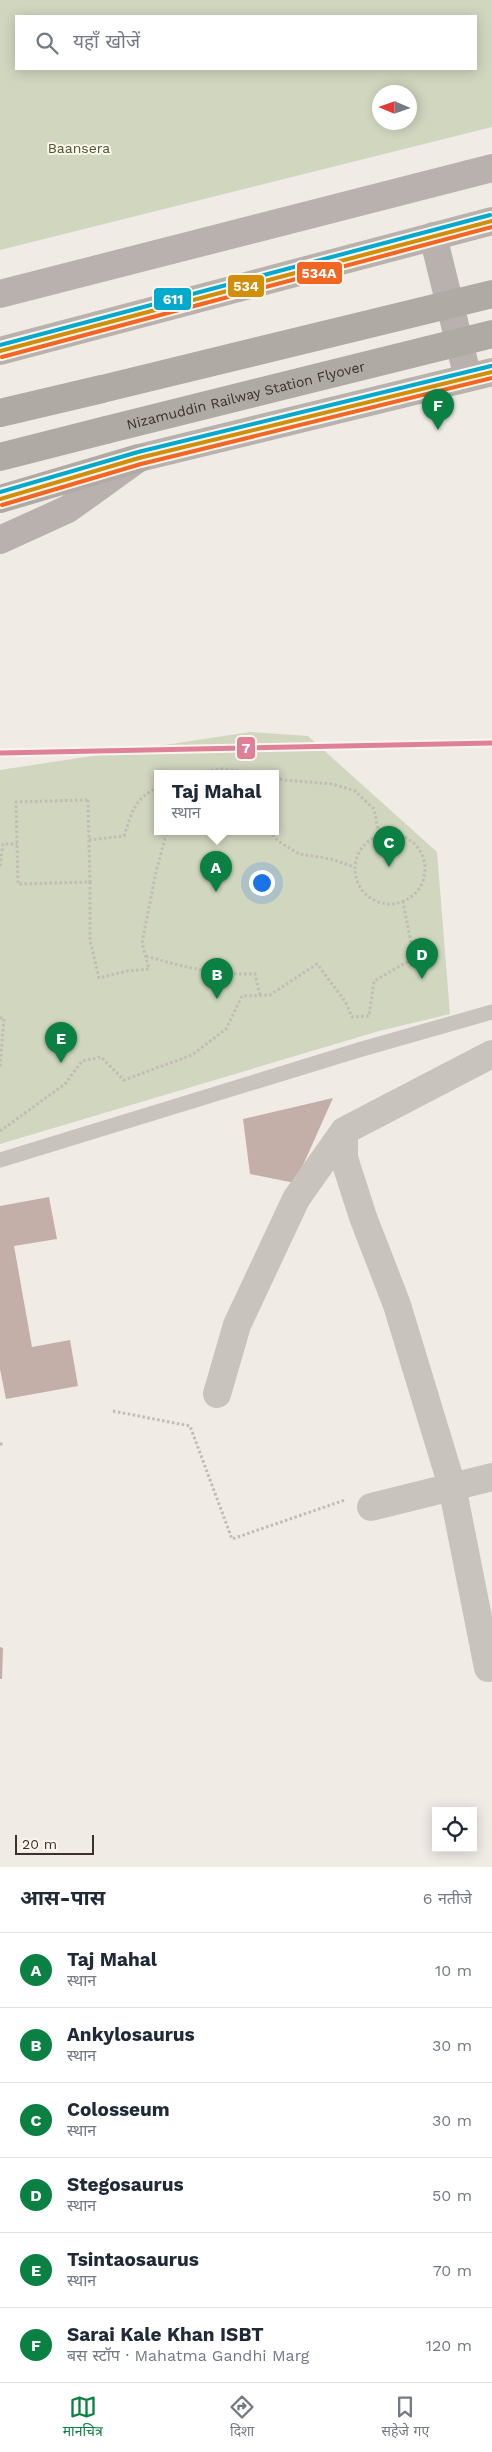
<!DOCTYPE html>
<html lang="hi">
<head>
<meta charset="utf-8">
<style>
	:root { --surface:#fff; --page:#f2f2f3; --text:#1f2937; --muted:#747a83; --line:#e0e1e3; --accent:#0b8043 }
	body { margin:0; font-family:"Work Sans","Noto Sans Devanagari",sans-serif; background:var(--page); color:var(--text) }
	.controls { position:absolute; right:15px; bottom:15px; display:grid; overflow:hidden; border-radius:0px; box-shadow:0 2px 12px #0003 }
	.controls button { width:45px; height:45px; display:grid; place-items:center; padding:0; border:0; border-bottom:1px solid var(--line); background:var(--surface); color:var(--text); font:25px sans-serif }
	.compass { position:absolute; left:372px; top:85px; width:45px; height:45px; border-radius:50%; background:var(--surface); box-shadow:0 2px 12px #0003; rotate:272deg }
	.scale { position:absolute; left:15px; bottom:12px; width:79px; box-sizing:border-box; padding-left:5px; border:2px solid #3b302b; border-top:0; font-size:14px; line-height:18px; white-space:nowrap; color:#3b302b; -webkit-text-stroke:4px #fbf5ee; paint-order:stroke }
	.you { position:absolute; left:261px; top:882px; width:18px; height:18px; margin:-12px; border:4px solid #fff; border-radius:50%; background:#1a73e8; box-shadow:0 0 0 8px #1a73e833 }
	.badge { display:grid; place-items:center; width:32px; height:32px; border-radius:50%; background:var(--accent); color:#fff; font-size:16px; font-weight:700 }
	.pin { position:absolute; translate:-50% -41px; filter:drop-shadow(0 1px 2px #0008) }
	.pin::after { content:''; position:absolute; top:26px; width:18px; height:15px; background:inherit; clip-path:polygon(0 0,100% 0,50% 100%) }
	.popup { position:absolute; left:154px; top:770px; width:125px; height:65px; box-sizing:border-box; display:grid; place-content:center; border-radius:0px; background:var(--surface); filter:drop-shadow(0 1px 4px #0005); font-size:16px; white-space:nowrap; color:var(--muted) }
	.popup b { font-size:19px; color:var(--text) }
	.popup::after { content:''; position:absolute; left:50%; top:100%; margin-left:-10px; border:10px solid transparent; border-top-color:var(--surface) }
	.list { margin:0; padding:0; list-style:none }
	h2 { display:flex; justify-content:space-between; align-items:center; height:65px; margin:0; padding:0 20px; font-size:21px }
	h2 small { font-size:16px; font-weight:400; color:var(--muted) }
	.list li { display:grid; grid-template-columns:32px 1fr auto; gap:15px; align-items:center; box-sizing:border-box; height:75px; padding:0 20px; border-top:1px solid var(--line) }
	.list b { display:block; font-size:19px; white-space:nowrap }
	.list p { margin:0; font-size:16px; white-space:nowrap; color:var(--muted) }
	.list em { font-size:16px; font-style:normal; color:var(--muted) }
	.icon { flex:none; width:28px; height:28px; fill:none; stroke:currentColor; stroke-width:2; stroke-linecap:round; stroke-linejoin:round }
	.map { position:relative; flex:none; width:492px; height:1867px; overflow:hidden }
	.search { position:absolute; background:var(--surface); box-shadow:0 2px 12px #0003; left:15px; right:15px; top:15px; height:55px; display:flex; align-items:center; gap:12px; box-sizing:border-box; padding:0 18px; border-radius:0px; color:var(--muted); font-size:19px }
	.sheet { height:515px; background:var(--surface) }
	nav { display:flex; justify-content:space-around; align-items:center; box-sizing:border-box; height:70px; border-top:1px solid var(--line); background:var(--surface); font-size:14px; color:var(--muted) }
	nav a { display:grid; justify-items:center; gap:2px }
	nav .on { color:var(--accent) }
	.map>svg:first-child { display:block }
</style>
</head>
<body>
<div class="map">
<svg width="492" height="1867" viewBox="0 0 492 1867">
	<rect width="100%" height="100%" fill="#f0ebe5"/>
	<!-- green -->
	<path fill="#d1d6bf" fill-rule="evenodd" d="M0 0H492V127L0 250ZM16 16H476V69H16ZM380 92H410V122H380Z
		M250 732 308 736 437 852 450 1014 379 1031 0 1144V770ZM157 773H275V831H157Z"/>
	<!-- building -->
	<path fill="#c3afa7" d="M333 1098 295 1183 250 1174 243 1119Z
		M49 1197 57 1239 14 1246 32 1347 70 1340 78 1386 6 1399 0 1369V1206Z
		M0 1647 3 1648 2 1679H0Z"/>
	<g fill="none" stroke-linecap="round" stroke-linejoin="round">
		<!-- path -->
		<path stroke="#c2bbb6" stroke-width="3" stroke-dasharray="2.5 2.5" stroke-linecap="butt" d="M196 773 222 769 260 773
			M275 778 285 780 332 784 355 791 374 809 379 834
			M88 800 90 882 18 884 16 802Z
			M269 831 278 841 299 854 331 859 354 867
			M355 869a35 35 0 1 1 70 0a35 35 0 1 1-70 0Z
			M89 840 124 836C132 812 134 799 157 788
			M0 866 3 844H17
			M90 882V940L99 978 127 971 149 969 142 943 156 872 167 831
			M146 956C183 967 216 975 255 974L260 995
			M0 1018H4L0 1067
			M0 1131 65 1084 82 1061 101 1057 124 1080 192 1055 226 1029 242 996 270 995 317 964 345 1001 352 1017 369 1016 374 981 414 958 403 902
			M113 1411 190 1426 232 1539 345 1500
			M0 1444H4"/>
		<!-- lane -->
		<path stroke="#c9c3be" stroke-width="15" d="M0 1160 362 1049 492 1012"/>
		<!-- street -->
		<path stroke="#c9c3be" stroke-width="28" d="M344 1131V1158L363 1217 397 1305 452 1486 488 1668
			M217 1394 237 1325 296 1199 344 1131 492 1054
			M371 1507 492 1477"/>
		<!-- primary -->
		<path stroke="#b8b1ad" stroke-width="28" d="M433 236 468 378
			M0 294 492 168
			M0 351 492 221
			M0 540 68 509 139 458 492 372"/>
		<!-- highway -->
		<path stroke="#afaaa4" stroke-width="28" d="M0 413 102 389
			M0 457 106 430
			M0 499 139 458"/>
		<!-- highway-bridge -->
		<g stroke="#afaaa4" stroke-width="28">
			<path d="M102 389 492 294"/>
			<path id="s1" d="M106 430 492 334"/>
		</g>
		<!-- bus-1 casing -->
		<g stroke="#fbf5ee" stroke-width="8">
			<path id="bus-1" d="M0 351 492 221
				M0 499 139 458 492 372"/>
		</g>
		<!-- bus-2 casing -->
		<g stroke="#fbf5ee" stroke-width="8">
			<path id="bus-2" d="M2 357 492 227
				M2 505 141 464 492 378"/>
		</g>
		<!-- bus-3 casing -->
		<g stroke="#fbf5ee" stroke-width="8">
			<path id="bus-3" d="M0 345 490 215
				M0 492 138 452 491 366"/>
		</g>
		<!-- bus-1 -->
		<use href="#bus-1" stroke="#d18e09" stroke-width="4"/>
		<!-- bus-2 -->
		<use href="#bus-2" stroke="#f26522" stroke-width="4"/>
		<!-- bus-3 -->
		<use href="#bus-3" stroke="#00a9ce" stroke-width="4"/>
		<!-- metro-1 casing -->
		<g stroke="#fbf5ee" stroke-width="9">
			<path id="metro-1" d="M0 753 492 743"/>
		</g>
		<!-- metro-1 -->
		<use href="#metro-1" stroke="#df8099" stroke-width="5"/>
	</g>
	<g text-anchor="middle" stroke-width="4" stroke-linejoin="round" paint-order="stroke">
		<!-- park labels -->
		<g font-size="14" fill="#4a5a2e" stroke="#fbf5ee">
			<text x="79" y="153">Baansera</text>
		</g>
		<!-- street labels -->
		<g font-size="14" fill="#3b302b" stroke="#fbf5ee">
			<text dy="5" stroke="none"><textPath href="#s1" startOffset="144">Nizamuddin Railway Station Flyover</textPath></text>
		</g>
	</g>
	<g stroke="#fbf5ee" stroke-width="2">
		<rect x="296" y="261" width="47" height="24" rx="5" fill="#f26522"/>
		<rect x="227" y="274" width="38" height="24" rx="5" fill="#d18e09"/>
		<rect x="153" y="287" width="39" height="24" rx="5" fill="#00a9ce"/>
		<rect x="236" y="736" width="20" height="24" rx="5" fill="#df8099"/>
	</g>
	<g font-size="14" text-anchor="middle" font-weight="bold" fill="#fff">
		<text x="319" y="278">534A</text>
		<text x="246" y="291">534</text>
		<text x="173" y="304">611</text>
		<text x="246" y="753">7</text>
	</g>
</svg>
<div class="controls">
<button><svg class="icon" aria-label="locate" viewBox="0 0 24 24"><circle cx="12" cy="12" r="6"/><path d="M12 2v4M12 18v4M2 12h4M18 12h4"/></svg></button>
</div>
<svg class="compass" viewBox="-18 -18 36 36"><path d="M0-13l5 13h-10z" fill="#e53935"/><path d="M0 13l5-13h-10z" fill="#747a83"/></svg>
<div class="scale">20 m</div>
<div class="you"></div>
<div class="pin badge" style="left:216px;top:892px">A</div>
<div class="popup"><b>Taj Mahal</b>स्थान</div>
<div class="pin badge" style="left:217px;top:999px">B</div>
<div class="pin badge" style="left:389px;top:867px">C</div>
<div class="pin badge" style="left:422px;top:979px">D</div>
<div class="pin badge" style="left:61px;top:1063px">E</div>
<div class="pin badge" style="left:438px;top:430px">F</div>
<div class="search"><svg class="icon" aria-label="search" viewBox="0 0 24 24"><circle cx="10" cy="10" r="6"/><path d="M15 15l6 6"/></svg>यहाँ खोजें</div>
</div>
<section class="sheet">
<h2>आस-पास<small>6 नतीजे</small></h2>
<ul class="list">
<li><span class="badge">A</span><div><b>Taj Mahal</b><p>स्थान</p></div><em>10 m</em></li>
<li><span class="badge">B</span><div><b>Ankylosaurus</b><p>स्थान</p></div><em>30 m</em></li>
<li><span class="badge">C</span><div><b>Colosseum</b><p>स्थान</p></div><em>30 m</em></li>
<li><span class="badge">D</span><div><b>Stegosaurus</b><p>स्थान</p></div><em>50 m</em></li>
<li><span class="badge">E</span><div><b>Tsintaosaurus</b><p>स्थान</p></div><em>70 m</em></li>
<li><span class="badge">F</span><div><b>Sarai Kale Khan ISBT</b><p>बस स्टॉप · Mahatma Gandhi Marg</p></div><em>120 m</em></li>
</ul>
</section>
<nav>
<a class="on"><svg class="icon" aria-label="map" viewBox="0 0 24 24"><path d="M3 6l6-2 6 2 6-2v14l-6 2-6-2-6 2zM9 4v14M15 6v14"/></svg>मानचित्र</a>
<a><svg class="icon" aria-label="directions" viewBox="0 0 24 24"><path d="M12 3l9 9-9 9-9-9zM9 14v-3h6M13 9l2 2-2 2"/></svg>दिशा</a>
<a><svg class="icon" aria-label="saved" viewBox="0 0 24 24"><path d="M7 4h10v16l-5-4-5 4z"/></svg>सहेजे गए</a>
</nav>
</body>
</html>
